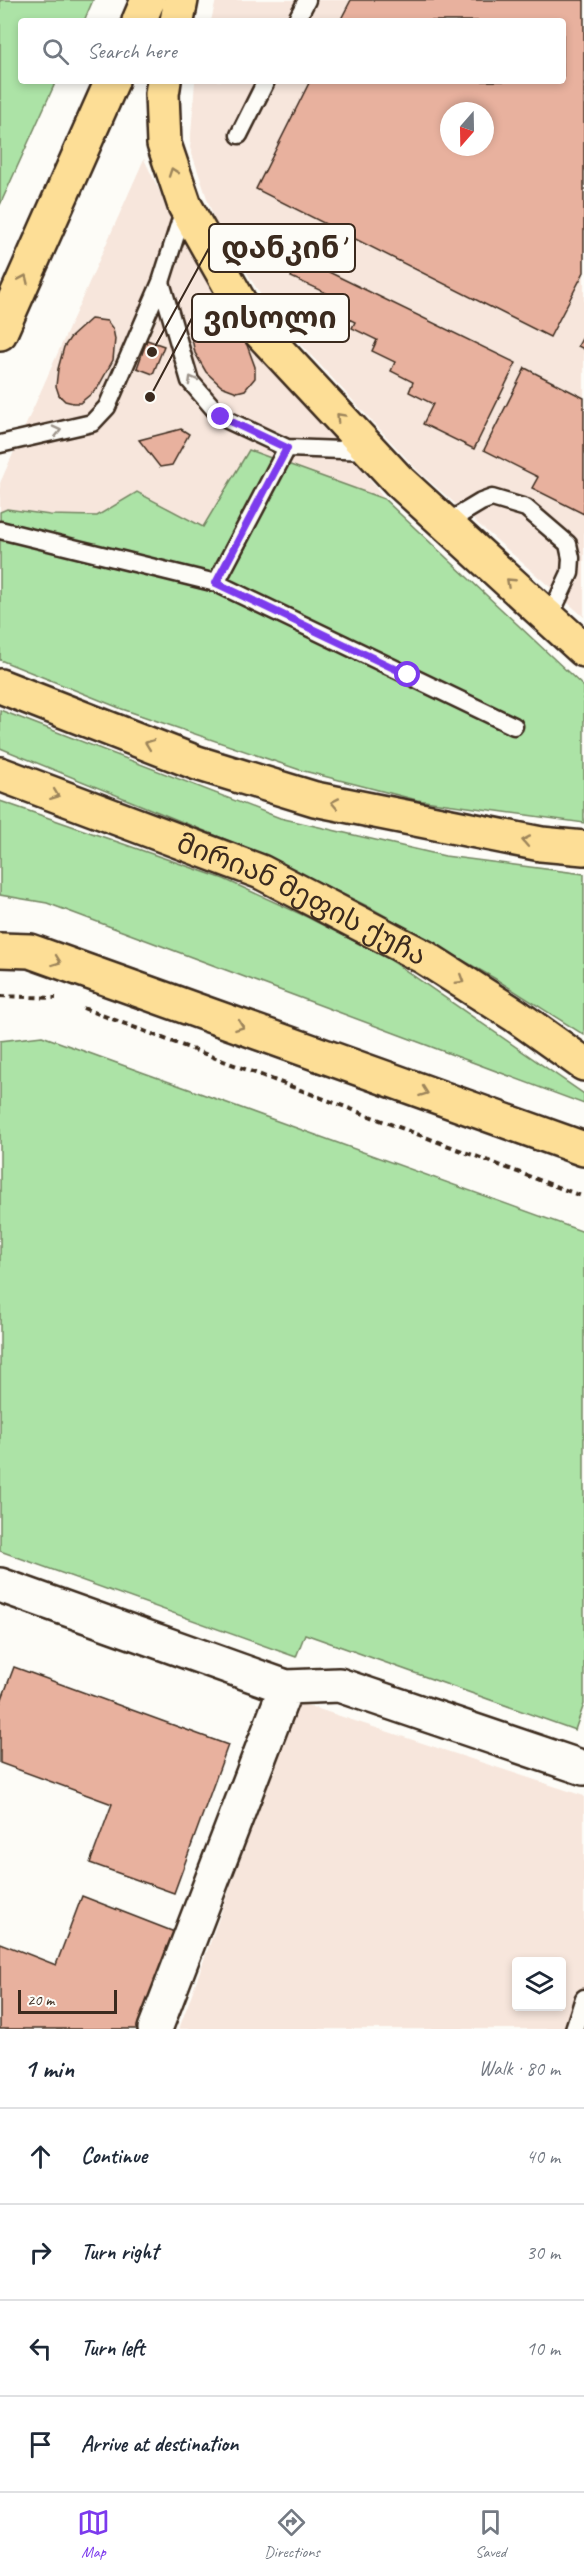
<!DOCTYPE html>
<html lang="en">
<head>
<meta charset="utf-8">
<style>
	:root { --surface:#fff; --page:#f2f2f3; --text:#1f2937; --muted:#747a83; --line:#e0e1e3; --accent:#7c3aed }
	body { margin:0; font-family:Caveat,"Noto Sans Georgian",sans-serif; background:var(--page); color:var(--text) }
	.controls { position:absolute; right:18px; bottom:18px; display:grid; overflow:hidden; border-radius:6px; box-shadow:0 3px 9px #0003 }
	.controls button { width:54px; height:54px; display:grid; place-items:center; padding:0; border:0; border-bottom:2px solid var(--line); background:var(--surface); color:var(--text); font:30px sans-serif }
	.compass { position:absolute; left:440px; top:102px; width:54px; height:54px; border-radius:50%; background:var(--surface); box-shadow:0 3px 9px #0003; rotate:200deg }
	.scale { position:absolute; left:18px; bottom:15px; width:99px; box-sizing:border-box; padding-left:6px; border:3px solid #3b2a1e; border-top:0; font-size:16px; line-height:21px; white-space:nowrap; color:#3b2a1e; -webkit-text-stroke:4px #fdfcf7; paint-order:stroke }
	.stop { position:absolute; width:18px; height:18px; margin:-14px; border:4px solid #7c3aed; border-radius:50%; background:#fff }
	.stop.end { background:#7c3aed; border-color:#fff; box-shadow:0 2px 6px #0008 }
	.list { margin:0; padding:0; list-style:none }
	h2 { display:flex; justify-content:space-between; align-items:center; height:78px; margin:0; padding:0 24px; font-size:26px }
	h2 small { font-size:20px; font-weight:400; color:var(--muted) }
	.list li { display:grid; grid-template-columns:39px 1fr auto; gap:18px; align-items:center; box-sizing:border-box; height:96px; padding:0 24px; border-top:2px solid var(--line) }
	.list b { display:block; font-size:22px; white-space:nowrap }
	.list em { font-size:20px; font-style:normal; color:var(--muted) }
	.icon { flex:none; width:33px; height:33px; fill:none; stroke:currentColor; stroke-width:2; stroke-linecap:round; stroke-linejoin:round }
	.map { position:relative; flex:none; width:584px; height:2029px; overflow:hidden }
	.search { position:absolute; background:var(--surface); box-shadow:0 3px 9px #0003; left:18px; right:18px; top:18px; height:66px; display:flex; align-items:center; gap:15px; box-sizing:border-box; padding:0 21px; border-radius:6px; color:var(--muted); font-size:22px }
	.sheet { height:462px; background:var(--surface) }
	nav { display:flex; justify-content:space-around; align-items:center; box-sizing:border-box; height:84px; border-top:2px solid var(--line); background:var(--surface); font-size:16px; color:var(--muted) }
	nav a { display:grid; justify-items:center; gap:3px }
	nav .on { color:var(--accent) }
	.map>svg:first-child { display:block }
</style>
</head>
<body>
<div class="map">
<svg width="584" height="2029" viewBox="0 0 584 2029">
	<rect width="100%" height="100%" fill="#fdfcf7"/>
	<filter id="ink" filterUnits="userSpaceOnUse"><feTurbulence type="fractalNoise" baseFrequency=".0167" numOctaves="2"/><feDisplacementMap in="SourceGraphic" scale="12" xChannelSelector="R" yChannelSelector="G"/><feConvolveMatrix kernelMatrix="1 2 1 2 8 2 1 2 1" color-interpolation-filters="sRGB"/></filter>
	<g filter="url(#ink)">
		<!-- built -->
		<path fill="#f7e6dc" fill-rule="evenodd" d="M216 0H584V617L419 472 272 313 215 222 190 148 195 81H563V21H211ZM449 111H485V147H449Z
			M144 159 189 252 250 332 321 413 384 499 249 450 203 527 137 492 97 516 50 515 7 509 0 512V483Z
			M297 1702 584 1796V2029H179ZM516 1962H562V2006H516Z"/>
		<!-- green -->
		<path fill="#ace3a6" stroke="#748662" stroke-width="1.5" d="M0 0H93L84 21H21V81H56L0 205Z
			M249 450 384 499 584 687V823L417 800 300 770 122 709 0 660V512L7 509 50 515 97 516 137 492 203 527Z
			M0 710 280 818 445 856 584 874V1035L494 978 371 908 264 855 0 748Z
			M0 801 224 879 307 917 389 959 584 1094V1104L47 903 0 895Z
			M42 1036 584 1232V1704L575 1730 305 1634 296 1657 0 1551V1041Z"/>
		<!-- building -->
		<path fill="#e8b19e" stroke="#3b2a1e" stroke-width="1.5" fill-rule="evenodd" d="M351 0H584V272L550 337 256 189 310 81H563V21H340ZM449 111H485V147H449Z
			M300 258 516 363 474 449 423 424 433 404 409 392 413 382 391 371 395 362 372 351 377 340 352 328 355 322 331 310 337 298 291 277Z
			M209 312 218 315 235 328 247 345 255 367V378L245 390 237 392 221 386 206 372 195 353 189 325 199 313Z
			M91 319 107 321 113 329 115 339 113 360 97 389 80 403H73L65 401 59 395 56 386 58 369 64 347 70 338Z
			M584 335V349L578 346Z
			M147 340 164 346 153 374 137 368Z
			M525 368 584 398V514L532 488 538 477 484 450Z
			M181 429 189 434 172 465 160 467 139 440Z
			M14 1667 228 1745 174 1893 90 1863 112 1804 0 1763V1704Z
			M82 1896 177 1933 139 2029H0V1943L56 1965Z"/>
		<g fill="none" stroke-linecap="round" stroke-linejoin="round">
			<!-- lane casing -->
			<g stroke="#3b2a1e" stroke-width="21">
				<path id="lane" d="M296 21 307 0
					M239 135 266 81
					M185 206 161 282 190 381 221 417 287 448 369 451
					M0 444 92 423 107 407 161 282
					M446 523 481 502 492 498 526 508 568 544 571 558 570 573 549 618
					M0 530 216 583 514 726
					M216 583 287 448
					M574 2029 584 1998"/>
			</g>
			<!-- street casing -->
			<g stroke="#3b2a1e" stroke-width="38">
				<path id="street" d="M0 1585 286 1687 339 1685 584 1768
					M155 2029 286 1687"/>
			</g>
			<!-- primary casing -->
			<g stroke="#3b2a1e" stroke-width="38">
				<g id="primary">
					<path d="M0 686 197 763 315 799 541 844 584 848"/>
					<path id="s1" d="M0 774 261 872 424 957 515 1015 584 1064"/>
				</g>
			</g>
			<!-- highway casing -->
			<g stroke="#3b2a1e" stroke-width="38">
				<path id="highway" d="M139 21 148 0
					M177 21 181 0
					M164 81 162 94 164 144 185 206 250 321 399 481 584 650
					M0 333 112 81
					M0 950 30 951 584 1149"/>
			</g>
			<!-- path -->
			<path stroke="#3b2a1e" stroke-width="4" stroke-dasharray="6 4.5" stroke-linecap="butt" d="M0 996 56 998
				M83 1008 584 1197"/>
			<!-- lane -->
			<use href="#lane" stroke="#fdfcf7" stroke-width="16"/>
			<!-- street -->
			<use href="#street" stroke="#fdfcf7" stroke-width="33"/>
			<!-- primary -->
			<use href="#primary" stroke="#fdde96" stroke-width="33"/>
			<!-- highway -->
			<use href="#highway" stroke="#fdde96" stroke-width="33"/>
		</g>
		<!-- one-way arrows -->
		<defs><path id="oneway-chevron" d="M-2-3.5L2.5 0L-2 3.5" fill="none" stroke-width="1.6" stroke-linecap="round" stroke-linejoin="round" transform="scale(1.5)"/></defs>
		<g stroke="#9c845a">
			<use href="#oneway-chevron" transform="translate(173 172) rotate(-109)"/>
			<use href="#oneway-chevron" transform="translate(24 279) rotate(-66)"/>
			<use href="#oneway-chevron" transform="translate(340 417) rotate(-133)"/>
			<use href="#oneway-chevron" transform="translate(510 582) rotate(-137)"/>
			<use href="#oneway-chevron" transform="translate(149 744) rotate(-159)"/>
			<use href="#oneway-chevron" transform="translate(55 795) rotate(21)"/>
			<use href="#oneway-chevron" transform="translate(335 803) rotate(-169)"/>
			<use href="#oneway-chevron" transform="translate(526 841) rotate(-169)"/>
			<use href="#oneway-chevron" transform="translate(57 961) rotate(20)"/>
			<use href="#oneway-chevron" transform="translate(460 980) rotate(32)"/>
			<use href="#oneway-chevron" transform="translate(240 1026) rotate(20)"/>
			<use href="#oneway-chevron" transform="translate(424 1092) rotate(20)"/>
		</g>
		<g stroke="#9c938a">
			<use href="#oneway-chevron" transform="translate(192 380) rotate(-119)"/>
			<use href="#oneway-chevron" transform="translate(57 431) rotate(-13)"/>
		</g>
	</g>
	<g fill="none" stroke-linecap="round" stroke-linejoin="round" filter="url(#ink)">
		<!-- route -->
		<path stroke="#7c3aed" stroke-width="8" d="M221 417 287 448 216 583 408 675"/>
	</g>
	<g text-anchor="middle" stroke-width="4.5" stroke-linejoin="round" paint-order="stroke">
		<!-- street labels -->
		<g font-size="28" fill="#3b2a1e" stroke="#fdfcf7">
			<text dy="10" stroke="none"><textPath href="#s1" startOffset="327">მირიან მეფის ქუჩა</textPath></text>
		</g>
	</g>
	<!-- callouts -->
	<path fill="none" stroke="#3b2a1e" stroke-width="2" d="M152 352L209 248M150 397L192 318"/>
	<g fill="#3b2a1e" stroke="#fdfcf7" stroke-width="2">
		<circle cx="152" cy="352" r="6"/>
		<circle cx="150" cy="397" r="6"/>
	</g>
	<g fill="#fdfcf7" stroke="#3b2a1e" stroke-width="2">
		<rect x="209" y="224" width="146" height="48" rx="6"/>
		<rect x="192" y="294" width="157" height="48" rx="6"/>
	</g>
	<g font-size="30" text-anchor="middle" font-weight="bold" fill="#3b2a1e">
		<text x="282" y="258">დანკინ'</text>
		<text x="270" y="328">ვისოლი</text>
	</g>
</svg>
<div class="controls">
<button><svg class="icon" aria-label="layers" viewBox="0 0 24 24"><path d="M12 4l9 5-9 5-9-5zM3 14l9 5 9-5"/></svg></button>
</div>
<svg class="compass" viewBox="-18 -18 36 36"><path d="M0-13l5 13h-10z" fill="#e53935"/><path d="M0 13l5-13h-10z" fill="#747a83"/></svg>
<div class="scale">20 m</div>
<div class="stop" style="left:408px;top:675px"></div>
<div class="stop end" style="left:221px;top:417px"></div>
<div class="search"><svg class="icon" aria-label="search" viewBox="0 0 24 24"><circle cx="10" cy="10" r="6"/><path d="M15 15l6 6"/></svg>Search here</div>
</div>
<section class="sheet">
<h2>1 min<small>Walk · 80 m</small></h2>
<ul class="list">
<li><svg class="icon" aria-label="ahead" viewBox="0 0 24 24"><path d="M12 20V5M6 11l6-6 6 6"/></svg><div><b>Continue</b></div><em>40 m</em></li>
<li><svg class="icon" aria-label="right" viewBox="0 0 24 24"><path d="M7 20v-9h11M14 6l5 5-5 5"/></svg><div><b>Turn right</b></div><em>30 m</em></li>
<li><svg class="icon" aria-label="left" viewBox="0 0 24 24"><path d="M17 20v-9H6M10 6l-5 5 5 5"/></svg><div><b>Turn left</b></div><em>10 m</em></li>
<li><svg class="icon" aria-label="arrive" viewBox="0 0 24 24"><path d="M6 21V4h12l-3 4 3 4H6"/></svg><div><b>Arrive at destination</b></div></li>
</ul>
</section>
<nav>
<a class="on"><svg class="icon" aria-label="map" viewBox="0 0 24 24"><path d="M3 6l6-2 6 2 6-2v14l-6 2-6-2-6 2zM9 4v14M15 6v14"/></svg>Map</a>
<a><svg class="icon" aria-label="directions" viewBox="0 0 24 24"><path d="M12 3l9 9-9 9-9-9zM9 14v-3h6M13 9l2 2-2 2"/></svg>Directions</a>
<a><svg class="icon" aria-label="saved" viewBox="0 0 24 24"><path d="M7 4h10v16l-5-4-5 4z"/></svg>Saved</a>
</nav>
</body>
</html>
